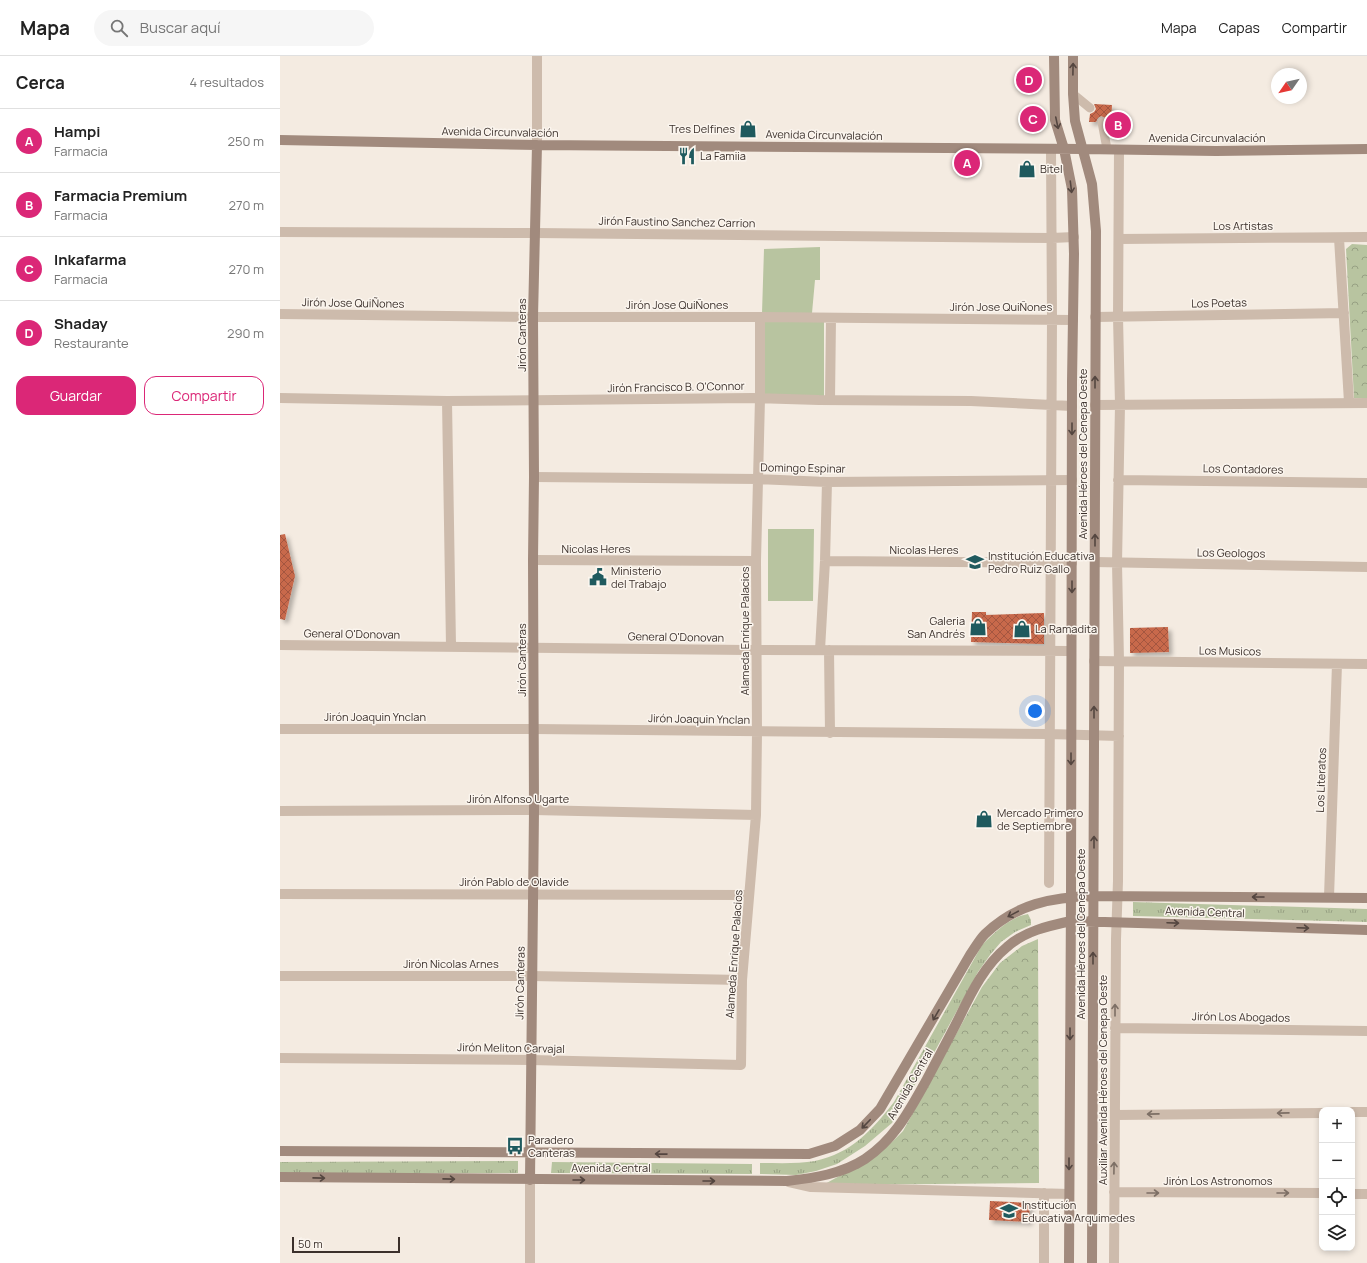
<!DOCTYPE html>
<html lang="es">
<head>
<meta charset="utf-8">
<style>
	:root { --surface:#fff; --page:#f6f6f6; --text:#222; --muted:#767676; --line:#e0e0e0; --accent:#db2777 }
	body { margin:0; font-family:Manrope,sans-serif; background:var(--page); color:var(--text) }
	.controls { position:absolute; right:12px; bottom:12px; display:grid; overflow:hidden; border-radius:8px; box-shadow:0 2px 6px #0003 }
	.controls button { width:36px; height:36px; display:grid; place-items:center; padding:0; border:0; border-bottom:1px solid var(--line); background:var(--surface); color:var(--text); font:20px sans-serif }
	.compass { position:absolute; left:991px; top:12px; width:36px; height:36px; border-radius:50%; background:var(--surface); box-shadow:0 2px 6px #0003; rotate:236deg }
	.scale { position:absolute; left:12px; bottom:10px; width:108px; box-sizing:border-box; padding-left:4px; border:2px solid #3b302b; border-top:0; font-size:11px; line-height:14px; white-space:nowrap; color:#3b302b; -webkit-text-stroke:3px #fbf5ee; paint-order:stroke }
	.you { position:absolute; left:755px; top:655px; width:14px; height:14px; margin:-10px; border:3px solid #fff; border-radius:50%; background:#1a73e8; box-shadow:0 0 0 6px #1a73e833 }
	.badge { display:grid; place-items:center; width:26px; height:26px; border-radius:50%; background:var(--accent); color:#fff; font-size:13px; font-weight:700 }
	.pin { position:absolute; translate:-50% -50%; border:2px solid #fff; box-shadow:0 1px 4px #0006 }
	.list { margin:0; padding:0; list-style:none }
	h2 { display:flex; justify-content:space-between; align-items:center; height:52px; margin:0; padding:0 16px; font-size:17px }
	h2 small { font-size:13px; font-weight:400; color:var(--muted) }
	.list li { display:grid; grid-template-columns:26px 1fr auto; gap:12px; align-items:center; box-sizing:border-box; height:64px; padding:0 16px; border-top:1px solid var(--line) }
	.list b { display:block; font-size:15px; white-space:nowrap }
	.list p { margin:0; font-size:13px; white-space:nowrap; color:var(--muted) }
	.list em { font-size:13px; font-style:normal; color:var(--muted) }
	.actions { display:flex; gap:8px; padding:12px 16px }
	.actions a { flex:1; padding:9px 0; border:1px solid var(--accent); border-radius:12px; text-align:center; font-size:14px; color:var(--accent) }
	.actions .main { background:var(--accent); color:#fff }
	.icon { flex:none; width:22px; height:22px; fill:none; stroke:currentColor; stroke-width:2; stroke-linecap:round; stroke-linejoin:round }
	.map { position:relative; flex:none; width:1087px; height:1207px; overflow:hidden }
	header { display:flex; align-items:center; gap:24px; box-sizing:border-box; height:56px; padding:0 20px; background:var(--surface); border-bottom:1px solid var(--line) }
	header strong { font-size:19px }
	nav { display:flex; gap:22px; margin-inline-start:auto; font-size:14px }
	.search { width:280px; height:36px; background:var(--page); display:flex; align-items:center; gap:10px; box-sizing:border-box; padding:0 14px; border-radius:22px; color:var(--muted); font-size:15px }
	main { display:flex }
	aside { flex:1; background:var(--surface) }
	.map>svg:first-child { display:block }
</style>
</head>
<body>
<header>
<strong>Mapa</strong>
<div class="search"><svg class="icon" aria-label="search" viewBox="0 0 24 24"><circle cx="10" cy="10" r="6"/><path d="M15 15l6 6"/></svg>Buscar aquí</div>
<nav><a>Mapa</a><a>Capas</a><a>Compartir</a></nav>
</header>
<main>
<aside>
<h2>Cerca<small>4 resultados</small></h2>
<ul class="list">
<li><span class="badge">A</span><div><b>Hampi</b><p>Farmacia</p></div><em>250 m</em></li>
<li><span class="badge">B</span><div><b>Farmacia Premium</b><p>Farmacia</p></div><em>270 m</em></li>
<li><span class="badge">C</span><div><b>Inkafarma</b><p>Farmacia</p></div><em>270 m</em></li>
<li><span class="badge">D</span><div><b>Shaday</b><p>Restaurante</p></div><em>290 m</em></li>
</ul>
<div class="actions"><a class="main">Guardar</a><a>Compartir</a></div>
</aside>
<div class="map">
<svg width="1087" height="1207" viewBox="0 0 1087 1207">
	<defs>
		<pattern id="grass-tufts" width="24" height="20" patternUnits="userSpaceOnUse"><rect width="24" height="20" fill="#b8c4a0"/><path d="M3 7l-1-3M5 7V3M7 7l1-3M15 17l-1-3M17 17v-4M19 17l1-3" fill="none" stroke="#97a083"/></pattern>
		<pattern id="forest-crowns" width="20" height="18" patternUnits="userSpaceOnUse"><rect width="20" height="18" fill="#b8c4a0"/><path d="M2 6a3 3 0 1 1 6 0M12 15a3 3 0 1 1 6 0" fill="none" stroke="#97a083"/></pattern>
		<pattern id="building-cross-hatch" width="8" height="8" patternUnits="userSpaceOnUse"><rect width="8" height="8" fill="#c8694b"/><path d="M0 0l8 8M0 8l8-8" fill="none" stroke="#a4573f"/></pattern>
		<filter id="shadow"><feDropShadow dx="3.5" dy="3.5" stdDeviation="2" flood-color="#0004"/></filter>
	</defs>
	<rect width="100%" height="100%" fill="#f4ebe1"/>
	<!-- grass -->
	<path fill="url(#grass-tufts)" d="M853 846 1087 853V866L853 860Z
		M748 858 751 864V869L735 876 721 886 710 899 698 916 655 995 612 1067 585 1090 557 1108 536 1115 516 1119 480 1118V1107C498 1107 518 1108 535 1105 572 1097 592 1074 614 1046L702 889C715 876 730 861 748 858Z
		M238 1105V1117L0 1118V1106Z
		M272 1106 472 1108V1118L271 1117Z"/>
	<!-- forest -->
	<path fill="url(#forest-crowns)" d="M1072 188 1087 189V342H1074L1066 193Z
		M758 883 759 1127 543 1129 592 1102 613 1085 623 1075 702 931 720 907 742 890Z"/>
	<!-- garden -->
	<path fill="#b8c4a0" d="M540 191V224H535L532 257H482L484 193Z
		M483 265 544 266V341H481Z
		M488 473H534L533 545H488Z"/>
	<!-- building -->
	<path fill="url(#building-cross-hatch)" filter="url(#shadow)" d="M814 48 832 49 831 67 828 66 826 62 821 60 818 62 816 66H809L810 58 814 56 816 53Z
		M5 478 15 520 5 564 0 563V479Z
		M692 556H706V559L764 557V588L691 586Z
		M888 571 889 596 850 597V572Z
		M710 1145 750 1147 749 1166 709 1164Z"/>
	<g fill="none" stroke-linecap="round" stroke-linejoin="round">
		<!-- lane -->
		<path stroke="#cdbbac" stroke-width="9" d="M793 38 810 52
			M822 66 827 93"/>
		<!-- street -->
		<path stroke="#cdbbac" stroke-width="10" d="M257 89V0
			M0 176 255 177 772 182 794 181
			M1059 182 1069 346
			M839 183 1087 181
			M0 258 253 261H480L793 264
			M815 261 1064 257
			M0 342 167 345 472 342 539 344 691 345 792 350
			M550 344 551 262
			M167 345 171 590
			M815 349 1087 347
			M254 421 478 423 547 426 792 424
			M838 424 1087 427
			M253 504 476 505
			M545 505 792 507
			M815 506 1087 511
			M0 589 466 594 791 595
			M540 594 545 505 547 426
			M549 594 550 677
			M814 605 1087 608
			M0 673H254L769 678 839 680
			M0 755 254 754 476 759
			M769 827 772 263 771 93
			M0 838 469 839
			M1049 841 1057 608
			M0 920H252L462 924
			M835 972 1087 975
			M0 1002 251 1004 461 1009 462 924 476 759 477 676 476 505 480 342V261
			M1072 1056H1087
			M835 1059 1042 1057
			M250 1124V1207
			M509 1126 531 1131 789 1138
			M834 1136 1042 1137
			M1072 1138H1087
			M764 1207V1137
			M834 1207 836 883 838 825 839 605 837 507 840 349 838 261 839 94"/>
		<!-- secondary -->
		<path stroke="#a18a7d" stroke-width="10" d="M774 0 775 64 784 93 792 133 794 198 792 326 791 841 789 1207
			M793 0V38L795 65 812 128 816 175 812 1207
			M0 84 257 89 803 93 936 95 1087 93
			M0 1095 529 1098 555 1090 580 1074 600 1053 690 899C695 892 699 884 705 878 736 848 772 841 814 840L1087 842
			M0 1121 507 1125C534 1122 562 1118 585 1103 615 1083 629 1055 646 1025 657 1004 669 982 680 960 692 935 705 909 727 891 745 875 768 870 791 865L1087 874
			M250 1124 254 754 253 504 254 421 253 261 257 89"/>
	</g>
	<!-- one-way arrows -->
	<defs><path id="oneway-shaft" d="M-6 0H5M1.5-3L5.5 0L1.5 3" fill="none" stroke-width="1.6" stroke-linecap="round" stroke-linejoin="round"/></defs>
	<g stroke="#544640">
		<use href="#oneway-shaft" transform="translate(793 13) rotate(-89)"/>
		<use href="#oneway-shaft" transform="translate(777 67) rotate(78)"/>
		<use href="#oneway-shaft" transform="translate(791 131) rotate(83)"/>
		<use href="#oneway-shaft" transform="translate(815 326) rotate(-90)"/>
		<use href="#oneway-shaft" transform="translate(792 373) rotate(90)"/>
		<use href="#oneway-shaft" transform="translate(815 484) rotate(-90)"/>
		<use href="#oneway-shaft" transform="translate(792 531) rotate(90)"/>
		<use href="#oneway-shaft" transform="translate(814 656) rotate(-90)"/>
		<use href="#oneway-shaft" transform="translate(791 703) rotate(90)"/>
		<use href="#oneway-shaft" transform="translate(814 786) rotate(-90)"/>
		<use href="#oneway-shaft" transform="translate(978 841) rotate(-180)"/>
		<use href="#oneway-shaft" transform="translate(733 858) rotate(152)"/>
		<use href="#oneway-shaft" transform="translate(893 867) rotate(2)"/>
		<use href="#oneway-shaft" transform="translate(1023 872) rotate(2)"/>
		<use href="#oneway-shaft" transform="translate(813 902) rotate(-90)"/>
		<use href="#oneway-shaft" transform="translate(656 959) rotate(120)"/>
		<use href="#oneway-shaft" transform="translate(790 978) rotate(90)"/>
		<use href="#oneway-shaft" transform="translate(586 1068) rotate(134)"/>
		<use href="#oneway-shaft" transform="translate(381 1098) rotate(-179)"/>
		<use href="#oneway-shaft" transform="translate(789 1108) rotate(90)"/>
		<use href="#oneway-shaft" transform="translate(39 1122) rotate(1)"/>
		<use href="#oneway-shaft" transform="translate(169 1123) rotate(1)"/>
		<use href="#oneway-shaft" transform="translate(299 1124)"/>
		<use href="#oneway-shaft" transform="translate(429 1125)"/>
	</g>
	<g stroke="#7d6f65">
		<use href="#oneway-shaft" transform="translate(835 954) rotate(-90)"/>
		<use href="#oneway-shaft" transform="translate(1003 1057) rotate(179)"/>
		<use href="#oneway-shaft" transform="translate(873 1058) rotate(179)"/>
		<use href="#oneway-shaft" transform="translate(834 1112) rotate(-89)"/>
		<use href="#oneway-shaft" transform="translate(873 1137)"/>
		<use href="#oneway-shaft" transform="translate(1003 1137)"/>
	</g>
	<!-- icons -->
	<defs>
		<g id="shop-bare" transform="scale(1.38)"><path d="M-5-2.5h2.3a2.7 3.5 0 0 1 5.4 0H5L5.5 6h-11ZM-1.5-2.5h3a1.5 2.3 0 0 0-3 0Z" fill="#1f5a5e" stroke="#fbf5ee" stroke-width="2.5" paint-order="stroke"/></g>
		<g id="restaurant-bare" transform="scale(1.38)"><path d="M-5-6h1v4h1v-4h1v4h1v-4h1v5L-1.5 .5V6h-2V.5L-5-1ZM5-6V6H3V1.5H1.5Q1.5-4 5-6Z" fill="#1f5a5e" stroke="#fbf5ee" stroke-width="2.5" paint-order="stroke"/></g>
		<g id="school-bare" transform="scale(1.38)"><path d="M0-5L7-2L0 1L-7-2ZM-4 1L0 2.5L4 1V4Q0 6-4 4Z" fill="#1f5a5e" stroke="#fbf5ee" stroke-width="2.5" paint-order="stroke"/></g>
		<g id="civic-bare" transform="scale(1.38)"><path d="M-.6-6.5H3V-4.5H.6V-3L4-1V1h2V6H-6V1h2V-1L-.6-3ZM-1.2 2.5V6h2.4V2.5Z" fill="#1f5a5e" stroke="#fbf5ee" stroke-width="2.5" paint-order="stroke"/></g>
		<g id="bus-bare" transform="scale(1.38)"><path d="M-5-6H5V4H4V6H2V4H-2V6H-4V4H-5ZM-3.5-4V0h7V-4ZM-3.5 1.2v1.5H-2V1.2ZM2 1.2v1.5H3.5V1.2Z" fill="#1f5a5e" stroke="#fbf5ee" stroke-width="2.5" paint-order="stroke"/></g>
	</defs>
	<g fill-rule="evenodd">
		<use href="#shop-bare" x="468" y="73"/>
		<use href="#restaurant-bare" x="407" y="100"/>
		<use href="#shop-bare" x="747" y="113"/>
		<use href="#school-bare" x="695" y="506"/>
		<use href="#civic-bare" x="318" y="521"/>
		<use href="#shop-bare" x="698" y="571"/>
		<use href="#shop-bare" x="742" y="573"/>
		<use href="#shop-bare" x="704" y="763"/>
		<use href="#bus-bare" x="235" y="1090"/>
		<use href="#school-bare" x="729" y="1155"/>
	</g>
	<g text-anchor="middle" stroke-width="3" stroke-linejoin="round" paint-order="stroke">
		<!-- poi labels -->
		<g font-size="11" fill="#3b302b" stroke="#fbf5ee" text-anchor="start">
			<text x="455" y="77" text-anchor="end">Tres Delfines</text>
			<text x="420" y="104">La Famiia</text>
			<text x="760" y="117">Bitel</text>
			<text x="708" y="504">Institución Educativa<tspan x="708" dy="13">Pedro Ruiz Gallo</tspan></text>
			<text x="331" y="519">Ministerio<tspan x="331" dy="13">del Trabajo</tspan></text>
			<text x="685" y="569" text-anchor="end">Galeria<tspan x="685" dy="13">San Andrés</tspan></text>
			<text x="755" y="577">La Ramadita</text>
			<text x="717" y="761">Mercado Primero<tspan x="717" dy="13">de Septiembre</tspan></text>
			<text x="248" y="1088">Paradero<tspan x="248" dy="13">Canteras</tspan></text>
			<text x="742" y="1153">Institución<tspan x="742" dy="13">Educativa Arquimedes</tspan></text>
		</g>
		<!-- street labels -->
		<g font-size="11" fill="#3b302b" stroke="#fbf5ee">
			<text transform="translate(220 76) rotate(1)" y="4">Avenida Circunvalación</text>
			<text transform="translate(544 79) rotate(1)" y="4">Avenida Circunvalación</text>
			<text x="927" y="86">Avenida Circunvalación</text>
			<text transform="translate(397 166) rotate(1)" y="4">Jirón Faustino Sanchez Carrion</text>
			<text x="963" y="174">Los Artistas</text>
			<text transform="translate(73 247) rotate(1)" y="4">Jirón Jose QuiÑones</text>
			<text transform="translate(939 247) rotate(-1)" y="4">Los Poetas</text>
			<text x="397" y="253">Jirón Jose QuiÑones</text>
			<text x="721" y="255">Jirón Jose QuiÑones</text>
			<text transform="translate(242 279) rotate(-90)" y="4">Jirón Canteras</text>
			<text transform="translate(396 331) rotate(-1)" y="4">Jirón Francisco B. O'Connor</text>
			<text transform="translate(803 398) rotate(-90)" y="4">Avenida Héroes del Cenepa Oeste</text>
			<text transform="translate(523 412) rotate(1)" y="4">Domingo Espinar</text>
			<text transform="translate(963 413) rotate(1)" y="4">Los Contadores</text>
			<text x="316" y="497">Nicolas Heres</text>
			<text x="644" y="498">Nicolas Heres</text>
			<text transform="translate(951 497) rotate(1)" y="4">Los Geologos</text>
			<text transform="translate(465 575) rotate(-90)" y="4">Alameda Enrique Palacios</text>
			<text transform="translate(72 578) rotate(1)" y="4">General O'Donovan</text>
			<text transform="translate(396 581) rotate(1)" y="4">General O'Donovan</text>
			<text transform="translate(950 595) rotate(1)" y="4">Los Musicos</text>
			<text transform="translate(242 604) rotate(-90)" y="4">Jirón Canteras</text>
			<text x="95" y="665">Jirón Joaquin Ynclan</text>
			<text transform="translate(419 663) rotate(1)" y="4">Jirón Joaquin Ynclan</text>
			<text transform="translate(1041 724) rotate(-88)" y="4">Los Literatos</text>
			<text x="238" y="747">Jirón Alfonso Ugarte</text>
			<text x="234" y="830">Jirón Pablo de Olavide</text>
			<text transform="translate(925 856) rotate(2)" y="4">Avenida Central</text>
			<text transform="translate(801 878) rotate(-90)" y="4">Avenida Héroes del Cenepa Oeste</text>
			<text transform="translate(454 898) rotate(-86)" y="4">Alameda Enrique Palacios</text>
			<text x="171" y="912">Jirón Nicolas Arnes</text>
			<text transform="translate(240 927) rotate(-89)" y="4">Jirón Canteras</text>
			<text transform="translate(961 961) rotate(1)" y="4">Jirón Los Abogados</text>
			<text transform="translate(231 992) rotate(1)" y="4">Jirón Meliton Carvajal</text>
			<text transform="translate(823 1024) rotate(-90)" y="4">Auxiliar Avenida Héroes del Cenepa Oeste</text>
			<text transform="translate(630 1028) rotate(-60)" y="4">Avenida Central</text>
			<text x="331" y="1116">Avenida Central</text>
			<text x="938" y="1129">Jirón Los Astronomos</text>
		</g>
	</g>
</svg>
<div class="controls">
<button>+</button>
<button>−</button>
<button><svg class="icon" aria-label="locate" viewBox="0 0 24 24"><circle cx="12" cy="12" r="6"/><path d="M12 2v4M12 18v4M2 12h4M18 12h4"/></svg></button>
<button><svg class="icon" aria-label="layers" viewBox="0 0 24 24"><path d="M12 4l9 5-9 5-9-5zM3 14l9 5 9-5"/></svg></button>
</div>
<svg class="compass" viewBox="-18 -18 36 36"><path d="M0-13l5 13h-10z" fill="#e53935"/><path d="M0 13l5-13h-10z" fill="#767676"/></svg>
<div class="scale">50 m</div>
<div class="you"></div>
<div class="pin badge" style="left:687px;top:107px">A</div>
<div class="pin badge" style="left:838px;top:69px">B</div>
<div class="pin badge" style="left:753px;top:63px">C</div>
<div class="pin badge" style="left:749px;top:24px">D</div>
</div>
</main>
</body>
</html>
